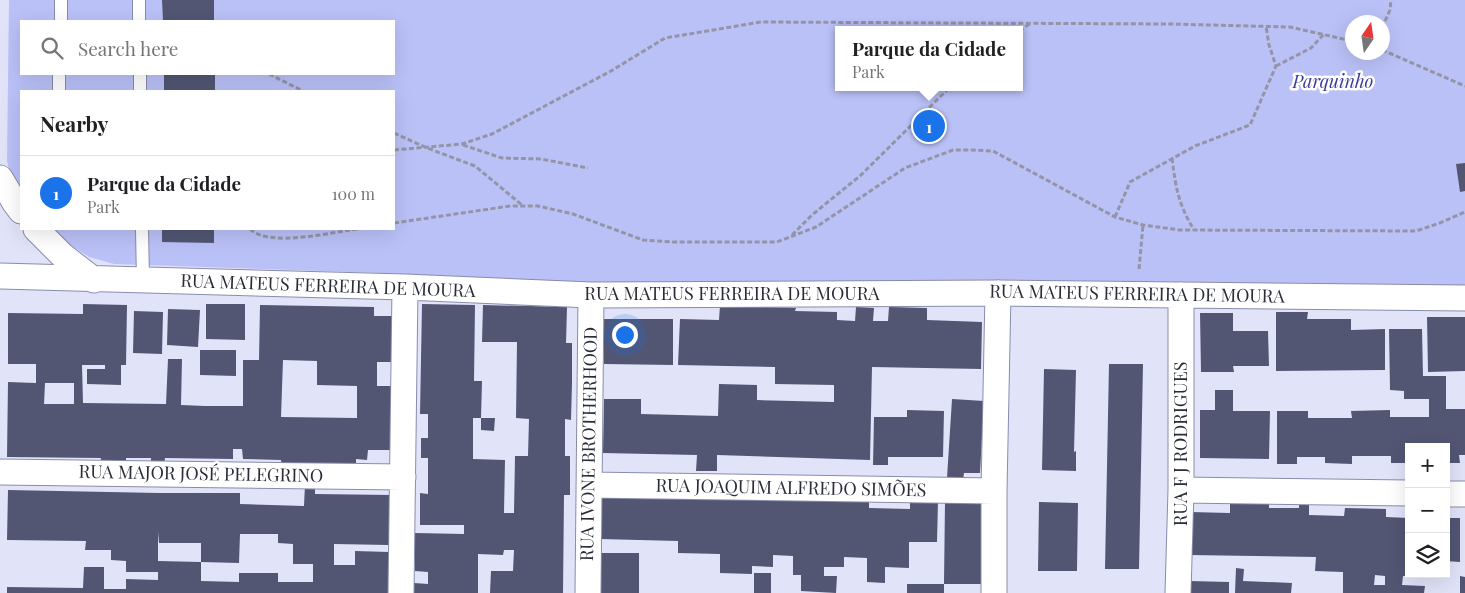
<!DOCTYPE html>
<html lang="en">
<head>
<meta charset="utf-8">
<style>
	:root { --surface:#fff; --page:#f6f6f6; --text:#202124; --muted:#757577; --line:#e0e0e0; --accent:#1a73e8 }
	body { margin:0; font-family:"Playfair Display",serif; background:var(--page); color:var(--text) }
	.controls { position:absolute; right:15px; bottom:15px; display:grid; overflow:hidden; border-radius:0px; box-shadow:0 5px 20px #0002 }
	.controls button { width:45px; height:45px; display:grid; place-items:center; padding:0; border:0; border-bottom:1px solid var(--line); background:var(--surface); color:var(--text); font:25px sans-serif }
	.compass { position:absolute; left:1345px; top:15px; width:45px; height:45px; border-radius:50%; background:var(--surface); box-shadow:0 5px 20px #0002; rotate:13deg }
	.you { position:absolute; left:624px; top:334px; width:18px; height:18px; margin:-12px; border:4px solid #fff; border-radius:50%; background:#1a73e8; box-shadow:0 0 0 8px #1a73e833 }
	.badge { display:grid; place-items:center; width:32px; height:32px; border-radius:50%; background:var(--accent); color:#fff; font-size:16px; font-weight:700 }
	.pin { position:absolute; translate:-50% -50%; border:2px solid #fff; box-shadow:0 1px 5px #0006 }
	.popup { position:absolute; left:835px; top:26px; width:188px; height:65px; box-sizing:border-box; display:grid; place-content:center; border-radius:0px; background:var(--surface); filter:drop-shadow(0 1px 4px #0005); font-size:16px; white-space:nowrap; color:var(--muted) }
	.popup b { font-size:19px; color:var(--text) }
	.popup::after { content:''; position:absolute; left:50%; top:100%; margin-left:-10px; border:10px solid transparent; border-top-color:var(--surface) }
	.list { margin:0; padding:0; list-style:none }
	h2 { display:flex; justify-content:space-between; align-items:center; height:65px; margin:0; padding:0 20px; font-size:21px }
	h2 small { font-size:16px; font-weight:400; color:var(--muted) }
	.list li { display:grid; grid-template-columns:32px 1fr auto; gap:15px; align-items:center; box-sizing:border-box; height:75px; padding:0 20px; border-top:1px solid var(--line) }
	.list b { display:block; font-size:19px; white-space:nowrap }
	.list p { margin:0; font-size:16px; white-space:nowrap; color:var(--muted) }
	.list em { font-size:16px; font-style:normal; color:var(--muted) }
	.icon { flex:none; width:28px; height:28px; fill:none; stroke:currentColor; stroke-width:2; stroke-linecap:round; stroke-linejoin:round }
	.map { position:relative; flex:none; width:1465px; height:593px; overflow:hidden }
	.search { position:absolute; background:var(--surface); box-shadow:0 5px 20px #0002; left:20px; top:20px; width:375px; height:55px; display:flex; align-items:center; gap:12px; box-sizing:border-box; padding:0 18px; border-radius:0px; color:var(--muted); font-size:19px }
	.panel { position:absolute; background:var(--surface); box-shadow:0 5px 20px #0002; left:20px; top:90px; width:375px; height:140px; border-radius:0px }
	.map>svg:first-child { display:block }
</style>
</head>
<body>
<div class="map">
<svg width="1465" height="593" viewBox="0 0 1465 593">
	<rect width="100%" height="100%" fill="#e1e4f9"/>
	<!-- green -->
	<path fill="#bac1f7" fill-rule="evenodd" d="M9 0H1465V287L780 281 616 285 382 273 114 264 89 257 46 229H394V91H21V205L17 200 7 161ZM21 21H394V74H21ZM1352 22H1382V52H1352ZM839 30H1019V87H839Z"/>
	<!-- building -->
	<path fill="#525673" fill-rule="evenodd" d="M162 0H214V21H163Z
		M164 74H215V91H164Z
		M1465 163V191L1460 192 1456 164Z
		M162 229H214V243L162 242Z
		M83 304 127 305 126 365H121V385L87 384V369H105V365H82L83 403 166 404 168 359H182L181 405 205 406H243V360H259L260 305 374 307V316H394V362H377V386H393V450H368L367 460 356 459V469H282L281 460 243 459 242 449H233V459L165 458 164 467H151V458H126V466H100L101 458 7 457 8 382 36 383V364H8V313L83 314ZM283 360 317 361V385L357 386V418L281 417ZM45 383H74V404H44Z
		M206 304H245V340L206 339Z
		M422 304 475 305 474 381H482L481 418H473V459L505 460 504 513H514L515 456H528L529 419 516 418 517 342H482L483 305 567 307 566 343H572V383L571 420 565 419V456H570V495H564L563 593H490L491 571H513L514 550H504L503 555 478 554V593H414V583L428 584V572L415 571V533L464 534V525H420V493L428 494V458H421V438H428V414H420Z
		M720 306 796 308 795 311 837 312V320L855 321 856 307 874 308 873 321H888L889 307 927 308V320L982 322 981 369 872 367 870 460 717 455V471H696L697 455 603 453 604 399H641V414L718 416 719 384 757 385V400L834 402V385L775 384V367L678 365 680 319 719 320Z
		M168 309 200 310 198 347 167 345Z
		M134 311 163 312 162 354 133 353Z
		M1276 312H1308L1307 319H1351V330L1385 329V370L1276 371Z
		M1200 313H1233V331H1268L1269 366H1233L1234 372H1201Z
		M1427 317H1465V371L1428 372Z
		M604 319H673V365L604 364Z
		M1389 329H1422L1423 376H1446V409H1465V455H1459L1460 463H1446V447H1409V463H1391V456H1352V464L1325 463V457H1297V464H1277V411H1308V418H1352L1351 411 1390 410V417H1429V399H1404V391L1390 390Z
		M200 350H236V376L200 375Z
		M1109 364H1143L1139 569H1105Z
		M1044 369 1076 370 1074 452 1076 451V471L1042 470Z
		M1215 390H1233V411H1270L1269 459 1200 458V410H1215Z
		M952 399 984 401 980 473H964L963 480 947 478Z
		M907 410 944 411 943 457H888V465H873L874 417H907Z
		M481 418H495L494 431 481 430Z
		M305 484H315V494L391 495 389 545 334 544V565H355V551L389 552V593H7V587L83 588 84 567H104V589H126V579L158 580V572H126V561L111 560V550H85L86 541 7 540 8 490 159 493H240V504L304 506ZM158 532 159 543H201V562L239 563 240 534H278V543L293 544V564H313V582H278V573H239V582L201 581V562L158 561Z
		M602 491 869 500V508L910 509V501H938L937 542H909V568L885 567V583L867 582V558L844 557V567H824V576H837L836 593 801 591V575H793V556L773 555V567L752 566V574L720 573V554L678 553V541L600 539Z
		M1230 498 1269 499V508H1299V500H1309V515L1344 516 1345 508 1386 509V517L1409 518V574H1424V576H1403L1402 585 1425 586 1424 593H1343V572L1315 571 1316 557 1189 555 1190 512 1230 513ZM1375 575 1385 576V585H1374Z
		M945 501 982 502V584H944Z
		M1039 502 1078 503 1077 571H1038Z
		M1446 518H1460V562L1446 561Z
		M601 553H639V593H600Z
		M1236 568 1244 569 1243 581 1292 583 1291 593H1235Z
		M754 573H771V593H754Z
		M1460 576 1465 577V593H1460Z
		M1189 581 1229 582V593H1189Z
		M907 584H944V593H907Z"/>
	<g fill="none" stroke-linecap="round" stroke-linejoin="round">
		<!-- service casing -->
		<g stroke="#888cac" stroke-width="14">
			<path id="service" d="M139 0V21
				M61 21V0
				M140 74V91
				M59 91V74
				M142 229 143 280"/>
		</g>
		<!-- minor casing -->
		<g stroke="#888cac" stroke-width="27">
			<path id="minor" d="M0 178 15 203 21 211
				M36 229 63 256 94 280
				M0 276 405 287 591 295 998 293 1465 298
				M0 472 403 477
				M589 485 994 491
				M1181 490 1409 493
				M1446 494H1465
				M401 593 405 287
				M588 593 591 295
				M994 593V491L998 293
				M1178 593 1181 490V295"/>
		</g>
		<!-- path -->
		<path stroke="#9395a7" stroke-width="3" stroke-dasharray="5 2.5" stroke-linecap="butt" d="M1382 28 1390 10 1391 0
			M1019 31 1031 23
			M1382 50 1465 86
			M1276 66 1311 48 1324 34
			M269 74 303 91
			M394 133 427 148 475 166 522 205
			M463 145 502 158 541 159 588 168
			M394 150 462 144 492 134 611 71 665 38 761 22 1170 24 1290 27 1352 41
			M1172 158C1176 189 1178 203 1194 230
			M1115 217 1130 182 1195 146 1250 125 1276 66 1269 45 1266 26
			M394 223 510 206H538L573 214 643 240 672 242H777L816 227 905 168 953 150H972L993 151 1115 217 1143 225 1180 230 1416 231 1440 223 1465 212
			M250 229C269 248 332 232 358 229
			M792 235 812 215 861 175 950 87
			M1139 269 1143 225"/>
		<!-- service -->
		<use href="#service" stroke="#fff" stroke-width="12"/>
		<!-- minor -->
		<use href="#minor" stroke="#fff" stroke-width="25"/>
	</g>
	<g text-anchor="middle" stroke-width="5" stroke-linejoin="round" paint-order="stroke">
		<!-- park labels -->
		<g font-size="18" font-style="italic" fill="#3d3a9c" stroke="#fff">
			<text x="1333" y="88">Parquinho</text>
		</g>
		<!-- street labels -->
		<g font-size="18" fill="#2a2c39" stroke="#fff">
			<text transform="translate(328 286) rotate(2)" y="6">RUA MATEUS FERREIRA DE MOURA</text>
			<text x="732" y="300">RUA MATEUS FERREIRA DE MOURA</text>
			<text transform="translate(1137 294) rotate(1)" y="6">RUA MATEUS FERREIRA DE MOURA</text>
			<text transform="translate(589 444) rotate(-89)" y="6">RUA IVONE BROTHERHOOD</text>
			<text transform="translate(1181 444) rotate(-90)" y="6">RUA F J RODRIGUES</text>
			<text transform="translate(201 474) rotate(1)" y="6">RUA MAJOR JOSÉ PELEGRINO</text>
			<text transform="translate(791 488) rotate(1)" y="6">RUA JOAQUIM ALFREDO SIMÕES</text>
		</g>
	</g>
</svg>
<div class="controls">
<button>+</button>
<button>−</button>
<button><svg class="icon" aria-label="layers" viewBox="0 0 24 24"><path d="M12 4l9 5-9 5-9-5zM3 14l9 5 9-5"/></svg></button>
</div>
<svg class="compass" viewBox="-18 -18 36 36"><path d="M0-13l5 13h-10z" fill="#e53935"/><path d="M0 13l5-13h-10z" fill="#757577"/></svg>
<div class="you"></div>
<div class="pin badge" style="left:929px;top:126px">1</div>
<div class="popup"><b>Parque da Cidade</b>Park</div>
<div class="search"><svg class="icon" aria-label="search" viewBox="0 0 24 24"><circle cx="10" cy="10" r="6"/><path d="M15 15l6 6"/></svg>Search here</div>
<section class="panel">
<h2>Nearby<small></small></h2>
<ul class="list">
<li><span class="badge">1</span><div><b>Parque da Cidade</b><p>Park</p></div><em>100 m</em></li>
</ul>
</section>
</div>
</body>
</html>
